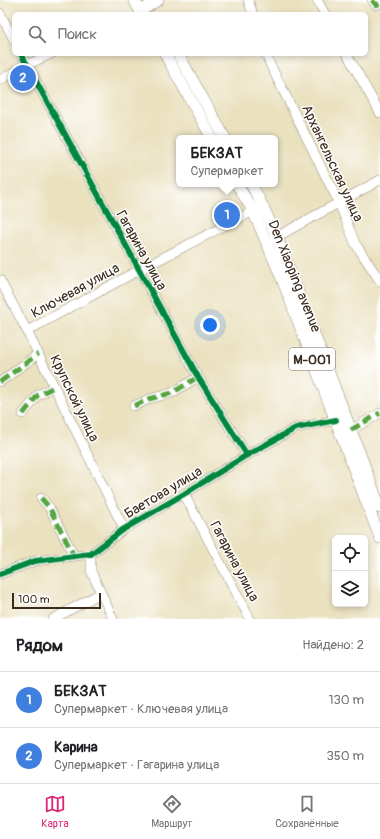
<!DOCTYPE html>
<html lang="ru">
<head>
<meta charset="utf-8">
<style>
	:root { --surface:#fff; --page:#f2f2f2; --text:#202124; --muted:#757577; --line:#e0e0e0; --accent:#db2777 }
	body { margin:0; font-family:Pangolin,sans-serif; background:var(--page); color:var(--text) }
	.controls { position:absolute; right:12px; bottom:12px; display:grid; overflow:hidden; border-radius:6px; box-shadow:0 2px 6px #0003 }
	.controls button { width:36px; height:36px; display:grid; place-items:center; padding:0; border:0; border-bottom:1px solid var(--line); background:var(--surface); color:var(--text); font:20px sans-serif }
	.scale { position:absolute; left:12px; bottom:10px; width:89px; box-sizing:border-box; padding-left:4px; border:2px solid #3b2a1e; border-top:0; font-size:11px; line-height:14px; white-space:nowrap; color:#3b2a1e; -webkit-text-stroke:3px #fff; paint-order:stroke }
	.you { position:absolute; left:210px; top:325px; width:14px; height:14px; margin:-10px; border:3px solid #fff; border-radius:50%; background:#1a73e8; box-shadow:0 0 0 6px #1a73e833 }
	.badge { display:grid; place-items:center; width:26px; height:26px; border-radius:50%; background:var(--accent); color:#fff; font-size:13px; font-weight:700 }
	.pin { position:absolute; translate:-50% -50%; border:2px solid #fff; box-shadow:0 1px 4px #0006 }
	.popup { position:absolute; left:176px; top:135px; width:102px; height:52px; box-sizing:border-box; display:grid; place-content:center; border-radius:6px; background:var(--surface); filter:drop-shadow(0 1px 3px #0005); font-size:13px; white-space:nowrap; color:var(--muted) }
	.popup b { font-size:15px; color:var(--text) }
	.popup::after { content:''; position:absolute; left:50%; top:100%; margin-left:-8px; border:8px solid transparent; border-top-color:var(--surface) }
	.list { margin:0; padding:0; list-style:none }
	h2 { display:flex; justify-content:space-between; align-items:center; height:52px; margin:0; padding:0 16px; font-size:17px }
	h2 small { font-size:13px; font-weight:400; color:var(--muted) }
	.list li { display:grid; grid-template-columns:26px 1fr auto; gap:12px; align-items:center; box-sizing:border-box; height:56px; padding:0 16px; border-top:1px solid var(--line) }
	.list b { display:block; font-size:15px; white-space:nowrap }
	.list p { margin:0; font-size:13px; white-space:nowrap; color:var(--muted) }
	.list em { font-size:13px; font-style:normal; color:var(--muted) }
	.icon { flex:none; width:22px; height:22px; fill:none; stroke:currentColor; stroke-width:2; stroke-linecap:round; stroke-linejoin:round }
	.map { position:relative; flex:none; width:380px; height:619px; overflow:hidden }
	.search { position:absolute; background:var(--surface); box-shadow:0 2px 6px #0003; left:12px; right:12px; top:12px; height:44px; display:flex; align-items:center; gap:10px; box-sizing:border-box; padding:0 14px; border-radius:6px; color:var(--muted); font-size:15px }
	.sheet { height:164px; background:var(--surface) }
	nav { display:flex; justify-content:space-around; align-items:center; box-sizing:border-box; height:56px; border-top:1px solid var(--line); background:var(--surface); font-size:11px; color:var(--muted) }
	nav a { display:grid; justify-items:center; gap:2px }
	nav .on { color:var(--accent) }
	.map>svg:first-child { display:block }
</style>
</head>
<body>
<div class="map">
<svg width="380" height="619" viewBox="0 0 380 619">
	<rect width="100%" height="100%" fill="#fff"/>
	<filter id="ink" filterUnits="userSpaceOnUse"><feTurbulence type="fractalNoise" baseFrequency=".025" numOctaves="2"/><feDisplacementMap in="SourceGraphic" scale="8" xChannelSelector="R" yChannelSelector="G"/><feConvolveMatrix kernelMatrix="1 2 1 2 8 2 1 2 1" color-interpolation-filters="sRGB"/></filter>
	<filter id="wash" filterUnits="userSpaceOnUse"><feTurbulence type="fractalNoise" baseFrequency=".012" numOctaves="4" result="noise"/><feDisplacementMap in="SourceGraphic" scale="16" xChannelSelector="R" yChannelSelector="G"/><feGaussianBlur stdDeviation="0.9" result="paint"/><feColorMatrix in="noise" values="0 0 0 0 0 0 0 0 0 0 0 0 0 0 0 0 0 1.4 0 .05"/><feComposite in="paint" operator="in"/></filter>
	<g filter="url(#wash)">
		<rect width="100%" height="100%" fill="#eae1bf"/>
	</g>
	<g filter="url(#ink)">
		<g fill="none" stroke-linecap="round" stroke-linejoin="round">
			<!-- minor casing -->
			<g stroke="#92866e" stroke-width="10">
				<path id="minor" d="M248 0 253 14
					M317 0 325 14
					M372 0 376 5 380 3
					M0 13 14 40
					M21 54 198 377 247 455
					M266 54 269 62 339 203 355 243 380 281
					M347 54 380 113
					M0 80 27 65 51 54
					M271 240 380 180
					M0 280 27 331 124 529
					M27 331 139 270 259 208
					M0 382 38 354
					M134 406 149 399 172 393 198 377
					M23 414 38 395 54 387
					M351 430 380 413
					M184 494 250 619
					M41 498 49 507 74 556
					M91 554V571L113 619
					M0 574 35 561 91 554 124 529 184 494 247 455 296 428 336 420
					M53 619 101 593"/>
			</g>
			<!-- major casing -->
			<g stroke="#92866e" stroke-width="12">
				<path id="major" d="M134 0 142 14
					M141 11 158 0
					M165 54 212 138
					M178 54 225 138
					M237 184 253 211 281 276 380 538
					M251 184C275 227 291 274 309 321 333 383 357 445 380 508"/>
			</g>
			<!-- minor -->
			<use href="#minor" stroke="#fff" stroke-width="9"/>
			<!-- major -->
			<use href="#major" stroke="#fff" stroke-width="11"/>
			<!-- quiet -->
			<path stroke="#54a441" stroke-width="5" stroke-dasharray="10 5" stroke-linecap="butt" d="M372 0 376 5 380 3
				M0 382 38 354
				M134 406 149 399 172 393 198 377
				M23 414 38 395 54 387
				M351 430 380 413
				M41 498 49 507 74 556"/>
			<!-- cycleway casing -->
			<g stroke="#fff" stroke-width="8">
				<path id="cycleway" d="M21 54 198 377 247 455
					M0 574 35 561 91 554 124 529 184 494 247 455 296 428 336 420"/>
			</g>
			<!-- cycleway -->
			<use href="#cycleway" stroke="#00873e" stroke-width="6"/>
		</g>
	</g>
	<g text-anchor="middle" stroke-width="3" stroke-linejoin="round" paint-order="stroke">
		<!-- shield labels -->
		<rect fill="#fff" stroke="#766a62" stroke-width="1" x="289" y="348" width="46" height="22" rx="3"/>
		<g font-size="13" font-weight="bold" fill="#3b2a1e">
			<text x="312" y="364">M-001</text>
		</g>
		<!-- street labels -->
		<g font-size="14" fill="#3b2a1e" stroke="#fff">
			<text transform="translate(333 163) rotate(65)" y="5">Архангельская улица</text>
			<text transform="translate(142 250) rotate(61)" y="5">Гагарина улица</text>
			<text transform="translate(295 276) rotate(68)" y="5">Den Xiaoping avenue</text>
			<text transform="translate(75 290) rotate(-29)" y="5">Ключевая улица</text>
			<text transform="translate(75 398) rotate(64)" y="5">Крупской улица</text>
			<text transform="translate(163 492) rotate(-31)" y="5">Баетова улица</text>
			<text transform="translate(235 561) rotate(62)" y="5">Гагарина улица</text>
		</g>
	</g>
</svg>
<div class="controls">
<button><svg class="icon" aria-label="locate" viewBox="0 0 24 24"><circle cx="12" cy="12" r="6"/><path d="M12 2v4M12 18v4M2 12h4M18 12h4"/></svg></button>
<button><svg class="icon" aria-label="layers" viewBox="0 0 24 24"><path d="M12 4l9 5-9 5-9-5zM3 14l9 5 9-5"/></svg></button>
</div>
<div class="scale">100 m</div>
<div class="you"></div>
<div class="pin badge" style="left:227px;top:215px;background:#3f7fe0">1</div>
<div class="popup"><b>БЕКЗАТ</b>Супермаркет</div>
<div class="pin badge" style="left:23px;top:78px;background:#3f7fe0">2</div>
<div class="search"><svg class="icon" aria-label="search" viewBox="0 0 24 24"><circle cx="10" cy="10" r="6"/><path d="M15 15l6 6"/></svg>Поиск</div>
</div>
<section class="sheet">
<h2>Рядом<small>Найдено: 2</small></h2>
<ul class="list">
<li><span class="badge" style="background:#3f7fe0">1</span><div><b>БЕКЗАТ</b><p>Супермаркет · Ключевая улица</p></div><em>130 m</em></li>
<li><span class="badge" style="background:#3f7fe0">2</span><div><b>Карина</b><p>Супермаркет · Гагарина улица</p></div><em>350 m</em></li>
</ul>
</section>
<nav>
<a class="on"><svg class="icon" aria-label="map" viewBox="0 0 24 24"><path d="M3 6l6-2 6 2 6-2v14l-6 2-6-2-6 2zM9 4v14M15 6v14"/></svg>Карта</a>
<a><svg class="icon" aria-label="directions" viewBox="0 0 24 24"><path d="M12 3l9 9-9 9-9-9zM9 14v-3h6M13 9l2 2-2 2"/></svg>Маршрут</a>
<a><svg class="icon" aria-label="saved" viewBox="0 0 24 24"><path d="M7 4h10v16l-5-4-5 4z"/></svg>Сохранённые</a>
</nav>
</body>
</html>
